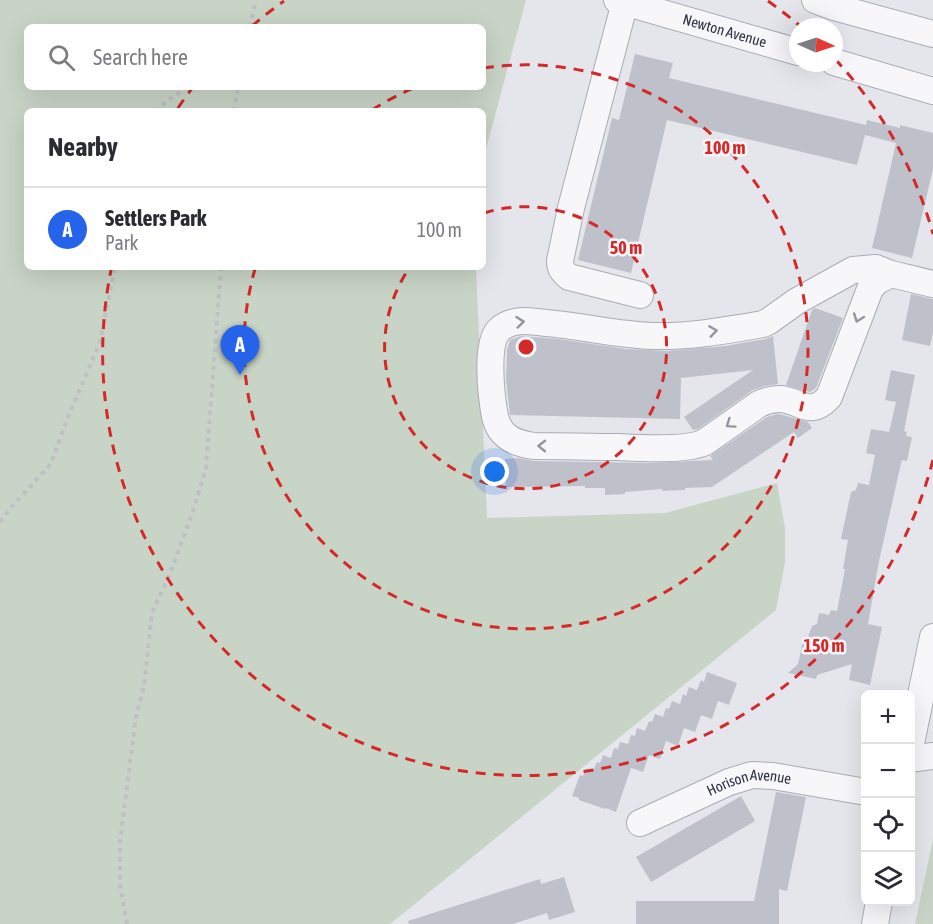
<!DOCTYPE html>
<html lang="en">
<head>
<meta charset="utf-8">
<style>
	:root { --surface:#fff; --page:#f7f7f7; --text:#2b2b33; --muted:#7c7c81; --line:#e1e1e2; --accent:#2563eb }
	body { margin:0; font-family:"Asap Condensed",sans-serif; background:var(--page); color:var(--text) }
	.controls { position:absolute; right:18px; bottom:18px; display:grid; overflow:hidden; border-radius:9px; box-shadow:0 6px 24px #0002 }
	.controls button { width:54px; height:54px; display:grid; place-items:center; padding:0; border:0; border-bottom:2px solid var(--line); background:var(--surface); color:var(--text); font:30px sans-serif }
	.compass { position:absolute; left:789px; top:18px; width:54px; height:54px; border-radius:50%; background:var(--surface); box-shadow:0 6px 24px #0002; rotate:93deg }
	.you { position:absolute; left:495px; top:472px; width:21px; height:21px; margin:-15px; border:4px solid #fff; border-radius:50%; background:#1a73e8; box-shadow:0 0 0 9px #1a73e833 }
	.badge { display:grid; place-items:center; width:39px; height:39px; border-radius:50%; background:var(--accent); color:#fff; font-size:20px; font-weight:700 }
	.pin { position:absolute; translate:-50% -50px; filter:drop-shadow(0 2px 3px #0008) }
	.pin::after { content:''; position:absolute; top:32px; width:21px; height:18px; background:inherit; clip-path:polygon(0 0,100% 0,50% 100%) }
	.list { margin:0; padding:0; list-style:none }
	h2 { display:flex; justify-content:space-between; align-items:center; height:78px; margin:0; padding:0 24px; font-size:26px }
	h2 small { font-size:20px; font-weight:400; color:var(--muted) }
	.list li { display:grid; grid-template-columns:39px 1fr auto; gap:18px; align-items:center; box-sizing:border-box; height:84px; padding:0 24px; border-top:2px solid var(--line) }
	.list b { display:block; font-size:22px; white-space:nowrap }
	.list p { margin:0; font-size:20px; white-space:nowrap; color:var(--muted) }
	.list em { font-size:20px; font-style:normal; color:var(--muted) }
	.icon { flex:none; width:33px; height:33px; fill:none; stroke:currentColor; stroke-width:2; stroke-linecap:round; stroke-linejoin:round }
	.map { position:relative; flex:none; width:933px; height:924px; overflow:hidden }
	.search { position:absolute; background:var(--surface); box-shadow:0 6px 24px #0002; left:24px; top:24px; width:462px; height:66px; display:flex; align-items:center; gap:15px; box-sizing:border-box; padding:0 21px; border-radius:9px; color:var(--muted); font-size:22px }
	.panel { position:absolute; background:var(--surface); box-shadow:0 6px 24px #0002; left:24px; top:108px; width:462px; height:162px; border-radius:9px }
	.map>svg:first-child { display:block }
</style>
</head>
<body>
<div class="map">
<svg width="933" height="924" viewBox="0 0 933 924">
	<rect width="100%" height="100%" fill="#e4e6eb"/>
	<!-- green -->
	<path fill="#c8d4c6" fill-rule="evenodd" d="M0 0H526L483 160V111H27V267H476L487 518 665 513 777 483 785 528V562L776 610 390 924H0ZM27 27H483V87H27Z
		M933 839V924H915Z"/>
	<!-- building -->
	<path fill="#bfc1ca" d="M635 54 673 63 669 78 866 125 867 120 900 128V125L933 133V169L912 258 872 248 896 143 865 135 857 165 667 120 631 273 578 260 612 118 619 120Z
		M911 294 933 299V332L930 346 902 340Z
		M815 308 843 318 816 388 810 392 786 385 812 310Z
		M521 336 558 339 626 349 668 351 725 346 766 339 773 336 778 384 765 386 753 390 698 429 693 430 684 417 753 370 681 378 680 419 510 415 506 380 507 350 510 340Z
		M891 370 915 375 904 431 907 432 906 436 912 437 907 461 902 460 900 468 879 561 868 624 882 627 870 685 849 680 852 664 817 675 816 679 788 673 798 664 804 637H808L812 626 817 624 819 613 829 615 831 610 837 611 845 569H843L848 540 841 539 851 492 856 490 858 483 869 485 875 455 866 453 871 429 889 432 896 402 885 400Z
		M777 414 783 415 808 422 812 428 798 438 794 432 712 487 685 488V490L662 491V489L625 492V494L605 495V488H585V486L506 487 505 459 518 458 534 461 650 463 713 460 710 456 767 417Z
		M707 672 737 683 729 705 718 701 712 719 701 715 695 732 684 728 678 746 666 741 660 759 649 755 643 772 631 768 616 812 606 808 605 809 579 800V798L572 796 580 775 583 776 586 769 593 771 597 762 600 763 603 755 611 758 614 748 618 749 620 742 628 744 631 735 635 736 637 728 645 731 649 721 652 722 655 714 663 717 666 708 669 709 672 701 680 704 683 694 686 696 689 687 697 690 701 680 704 682Z
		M776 792 806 797 787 891 779 889V924H636V901H754Z
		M741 796 755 821 651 882 636 857Z
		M564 877 575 912 549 920 547 913 513 924H409L408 921 540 879 541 884Z"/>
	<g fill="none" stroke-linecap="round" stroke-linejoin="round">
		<!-- minor casing -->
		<g stroke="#aaacb5" stroke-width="28">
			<g id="minor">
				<path id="s1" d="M617 0 798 52"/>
				<path d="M815 0 834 7 933 34"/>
				<path d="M625 2 571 208 560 261C560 269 563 272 569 277L640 295"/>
				<path d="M834 62 933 91"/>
				<path d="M891 274 877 281 870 289 829 397C809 419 800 399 779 399 771 399 765 401 759 404L705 442C688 451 639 448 618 447 590 447 562 446 534 446 512 443 497 435 494 411 491 392 486 345 498 331 504 324 515 321 523 321 530 321 538 322 546 323 582 326 618 335 654 336 690 337 728 330 763 324L769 321 797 301 853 270 876 268 891 274 933 284"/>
				<path d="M910 748 933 637"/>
				<path d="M910 759 933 756"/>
				<path id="s2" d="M640 823 729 782 752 775 773 776 866 792"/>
				<path d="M875 924 879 902"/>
			</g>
		</g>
		<!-- path -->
		<path stroke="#bfc0c6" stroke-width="4" stroke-dasharray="4.5 4.5" stroke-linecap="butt" d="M250 27 256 0
			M155 111 167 101 188 87
			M234 111 238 87
			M0 522 14 504 51 464 66 422 100 342 115 267
			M127 924 120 884V841L136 717 144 686 152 613 171 571 193 511 206 468 221 267"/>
		<!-- minor -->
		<use href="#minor" stroke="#f7f7f9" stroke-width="26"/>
	</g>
	<!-- one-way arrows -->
	<defs><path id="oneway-chevron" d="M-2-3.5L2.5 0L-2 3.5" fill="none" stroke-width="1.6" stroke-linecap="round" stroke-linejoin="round" transform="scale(1.5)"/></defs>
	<g stroke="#92949e">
		<use href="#oneway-chevron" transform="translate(858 318) rotate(110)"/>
		<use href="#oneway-chevron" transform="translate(520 322) rotate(-6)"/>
		<use href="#oneway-chevron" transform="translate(713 331) rotate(-8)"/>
		<use href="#oneway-chevron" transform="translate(730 424) rotate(145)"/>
		<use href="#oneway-chevron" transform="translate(542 446) rotate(-179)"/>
	</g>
	<!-- distance rings -->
	<g fill="none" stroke="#d62828" stroke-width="3" stroke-dasharray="10 8">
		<path d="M484 213A141 141 0 1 1 410 267"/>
		<path d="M372 110A282 282 0 0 1 416 87M484 68A282 282 0 1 1 255 269"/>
		<path d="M933 460A422 422 0 0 1 111 270M178 108A422 422 0 0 1 193 87M252 26A422 422 0 0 1 284 1M768 1A422 422 0 0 1 800 26M835 59A422 422 0 0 1 933 234"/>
	</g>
	<g text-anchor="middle" stroke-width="5" stroke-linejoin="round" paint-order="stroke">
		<!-- street labels -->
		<g font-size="15" fill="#2e3142" stroke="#f4f5f8">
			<text dy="5" stroke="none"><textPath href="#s1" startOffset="112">Newton Avenue</textPath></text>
			<text dy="5" stroke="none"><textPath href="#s2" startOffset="118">Horison Avenue</textPath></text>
		</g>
	</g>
	<circle cx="526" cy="347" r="9" fill="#d62828" stroke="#f4f5f8" stroke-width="3"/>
	<g font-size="18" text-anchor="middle" font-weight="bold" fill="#d62828" stroke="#f4f5f8" stroke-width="5" stroke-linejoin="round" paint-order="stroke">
		<text x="725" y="154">100 m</text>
		<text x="626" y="254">50 m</text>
		<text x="824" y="652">150 m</text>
	</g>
</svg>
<div class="controls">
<button>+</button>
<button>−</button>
<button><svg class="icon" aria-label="locate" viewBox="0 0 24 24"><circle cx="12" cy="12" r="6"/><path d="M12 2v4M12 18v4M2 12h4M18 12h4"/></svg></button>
<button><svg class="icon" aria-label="layers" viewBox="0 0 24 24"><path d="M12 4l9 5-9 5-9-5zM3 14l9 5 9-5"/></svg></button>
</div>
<svg class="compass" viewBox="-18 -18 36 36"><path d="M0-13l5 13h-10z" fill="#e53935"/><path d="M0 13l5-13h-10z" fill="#7c7c81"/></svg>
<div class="you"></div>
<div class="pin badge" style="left:240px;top:375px">A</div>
<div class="search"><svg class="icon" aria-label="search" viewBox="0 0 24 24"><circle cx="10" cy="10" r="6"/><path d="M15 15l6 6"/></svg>Search here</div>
<section class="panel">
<h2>Nearby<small></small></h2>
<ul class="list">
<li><span class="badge">A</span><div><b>Settlers Park</b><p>Park</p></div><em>100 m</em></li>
</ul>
</section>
</div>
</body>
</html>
